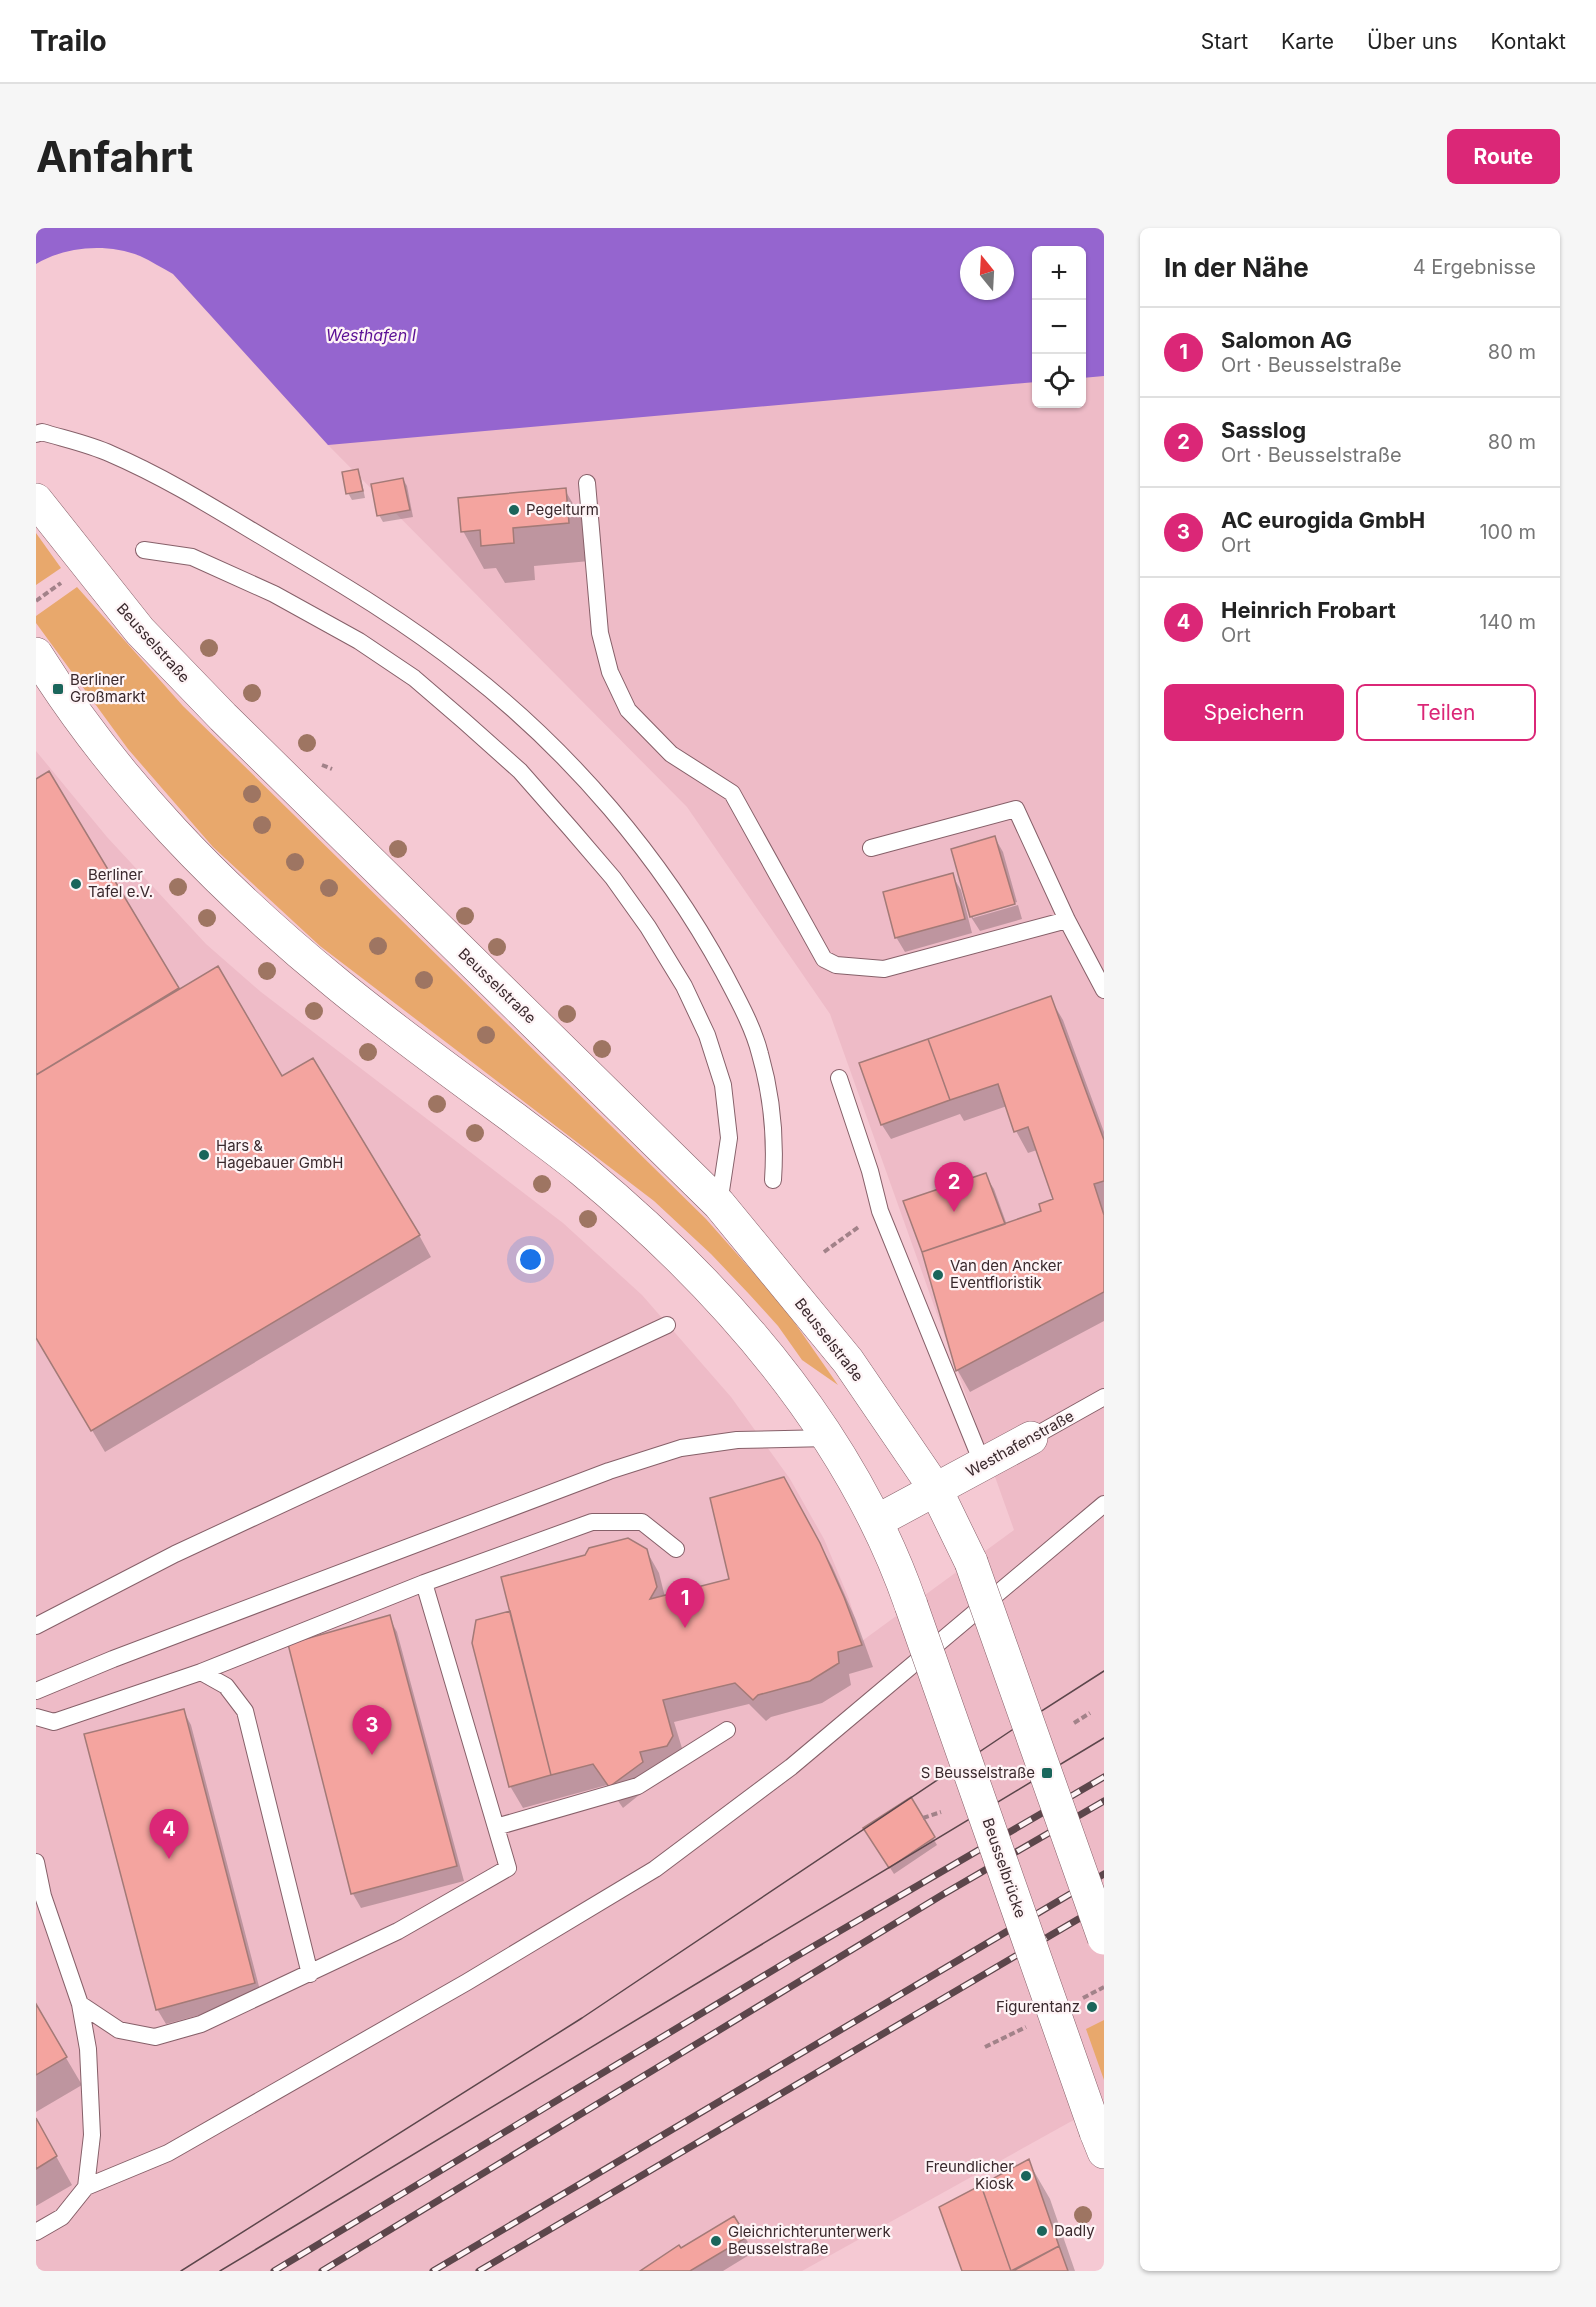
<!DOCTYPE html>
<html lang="de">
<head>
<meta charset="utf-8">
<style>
	:root { --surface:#fff; --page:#f6f6f6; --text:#222; --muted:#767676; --line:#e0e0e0; --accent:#db2777 }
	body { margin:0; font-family:Inter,sans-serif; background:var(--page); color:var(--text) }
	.controls { position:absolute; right:18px; top:18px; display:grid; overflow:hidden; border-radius:9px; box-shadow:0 2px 4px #0004 }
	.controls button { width:54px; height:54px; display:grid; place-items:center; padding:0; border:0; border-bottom:2px solid var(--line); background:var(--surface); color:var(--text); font:30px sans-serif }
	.compass { position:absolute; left:924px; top:18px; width:54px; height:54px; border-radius:50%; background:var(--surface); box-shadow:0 2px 4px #0004; rotate:342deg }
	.you { position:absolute; left:495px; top:1032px; width:21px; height:21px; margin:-15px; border:4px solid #fff; border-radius:50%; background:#1a73e8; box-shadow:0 0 0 9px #1a73e833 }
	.badge { display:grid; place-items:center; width:39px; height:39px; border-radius:50%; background:var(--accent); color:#fff; font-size:20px; font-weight:700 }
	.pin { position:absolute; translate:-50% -50px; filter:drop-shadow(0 2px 3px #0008) }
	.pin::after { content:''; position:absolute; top:32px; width:21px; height:18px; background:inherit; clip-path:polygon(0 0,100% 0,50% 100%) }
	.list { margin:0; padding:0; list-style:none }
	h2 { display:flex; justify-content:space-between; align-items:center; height:78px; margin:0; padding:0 24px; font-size:26px }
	h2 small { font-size:20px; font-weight:400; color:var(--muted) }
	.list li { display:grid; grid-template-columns:39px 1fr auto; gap:18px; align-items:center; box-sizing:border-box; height:90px; padding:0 24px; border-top:2px solid var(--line) }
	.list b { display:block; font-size:22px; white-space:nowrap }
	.list p { margin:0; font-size:20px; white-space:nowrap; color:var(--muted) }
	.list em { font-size:20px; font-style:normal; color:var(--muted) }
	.actions { display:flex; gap:12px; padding:18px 24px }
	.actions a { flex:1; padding:14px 0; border:2px solid var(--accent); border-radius:9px; text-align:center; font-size:21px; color:var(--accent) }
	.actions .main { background:var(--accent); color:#fff }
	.icon { flex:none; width:33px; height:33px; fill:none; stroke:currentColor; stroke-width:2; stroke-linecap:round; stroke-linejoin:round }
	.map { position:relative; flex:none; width:1068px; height:2043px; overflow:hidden; border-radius:9px }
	header { display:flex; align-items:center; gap:36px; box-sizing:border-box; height:84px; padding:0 30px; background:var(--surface); border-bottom:2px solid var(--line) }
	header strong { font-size:28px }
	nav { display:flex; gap:33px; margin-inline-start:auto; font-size:21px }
	.intro { display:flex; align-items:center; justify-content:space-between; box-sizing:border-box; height:144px; padding:0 36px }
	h1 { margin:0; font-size:42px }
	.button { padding:15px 27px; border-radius:9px; background:var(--accent); color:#fff; font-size:21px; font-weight:700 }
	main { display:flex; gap:36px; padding:0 36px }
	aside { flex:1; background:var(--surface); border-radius:9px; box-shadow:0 2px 4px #0004 }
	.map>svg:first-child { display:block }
</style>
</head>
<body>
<header>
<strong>Trailo</strong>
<nav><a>Start</a><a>Karte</a><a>Über uns</a><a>Kontakt</a></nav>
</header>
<div class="intro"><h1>Anfahrt</h1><a class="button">Route</a></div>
<main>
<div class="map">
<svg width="1068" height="2043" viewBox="0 0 1068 2043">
	<rect width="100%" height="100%" fill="#f5c9d3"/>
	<!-- built -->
	<path fill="#eebbc7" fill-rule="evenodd" d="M1068 0V1880L1034 1894 766 2043H0V523L71 609 170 716 225 764 527 995 606 1067 695 1169 754 1251 788 1311 813 1371 826 1413 978 1302 794 786 651 579 292 217 137 46ZM1000 22H1046V176H1000ZM933 27H969V63H933Z"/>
	<!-- green -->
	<path fill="#e8a86c" d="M0 305 25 340 0 357Z
		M41 359 147 478 670 991 747 1078 802 1157 766 1132 742 1098 713 1066 675 1026 618 973 284 718 177 619 92 521 0 395V388Z
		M1068 1792V1852L1050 1801Z"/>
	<!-- water -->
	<path fill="#9565cf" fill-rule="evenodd" d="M0 0H1068V148L1046 150V22H1000V154L292 217 137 46C126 40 115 33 104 28 71 15 30 18 0 36ZM933 27H969V63H933Z"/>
	<!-- shadow -->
	<path fill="#0003" d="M321 243 325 250 329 270 316 272 312 265Z
		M367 251 371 258 377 289 347 294 343 287Z
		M529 262 551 300 554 333 498 338 499 352 469 355 460 340 448 341 427 303Z
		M13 546 143 763 245 850 383 1007 395 1029 69 1224 0 1108V553Z
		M959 610 967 624 981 674 937 687V690L982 677 986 691 944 703 935 689Z
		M916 647 925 662 936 705 869 724 860 709Z
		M1014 770 1027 792 1068 904V1093L934 1164 922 1143 887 1024 949 947 958 961 971 997 1007 984 1019 972 1001 922 992 925 980 903 971 878 928 893 924 886 855 911 846 897 825 836Z
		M760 1273 796 1338 820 1392 837 1439 813 1446 815 1457 786 1475 735 1489 730 1493 713 1476 638 1494 649 1530 587 1580 571 1557 487 1580 474 1558 476 1384 610 1322 623 1345 629 1369 695 1353Z
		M353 1389 361 1404 428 1653 325 1680 317 1666 254 1417Z
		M147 1482 155 1497 226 1770 130 1796 121 1781Z
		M874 1571 901 1617 858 1646 833 1607Z
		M0 1779 46 1857 0 1884Z
		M0 1892 36 1957 0 1978Z
		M992 1933 1014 1971 1039 2043H927Z
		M697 1990 718 2024 687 2043H605Z"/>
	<!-- building -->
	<path fill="#f4a49f" stroke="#a37a77" stroke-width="1.5" d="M322 241 327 263 310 266 306 244Z
		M367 250 374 282 341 288 335 256Z
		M530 260 533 295 477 300 478 315 445 318 444 302 425 304 422 270Z
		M13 543 143 760 0 847V551Z
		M959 608 979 676 934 689 915 621Z
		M917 645 929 691 859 710 847 664Z
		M182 738 246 848 277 830 384 1007 55 1203 0 1110V847Z
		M1015 768 1068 912V953L1058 956 1068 987V1064L920 1143 886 1024 1005 983 1003 976 1017 971 992 899 978 904 962 856 914 872 892 811Z
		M892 811 914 872 845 897 823 835Z
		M950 945 969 996 886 1024 867 973Z
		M748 1249 784 1315 808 1369 826 1417 802 1424 803 1435 774 1453 722 1467 717 1472 699 1455 627 1472 637 1508 631 1518 604 1524 607 1534 573 1559 557 1536 515 1547 465 1349 549 1327 553 1320 592 1310 611 1321 621 1359 614 1371 693 1351 674 1270Z
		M474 1383 515 1547 473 1559 436 1415 440 1392Z
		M354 1387 421 1638 315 1666 252 1416Z
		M148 1481 219 1755 120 1782 48 1506Z
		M875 1569 899 1609 853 1640 827 1600Z
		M0 1776 31 1829 0 1847Z
		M0 1890 21 1928 0 1941Z
		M993 1931 1023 2018 975 2043 945 1957Z
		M945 1957 975 2043H926L903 1979Z
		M698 1988 711 2009 654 2043H604L643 2017 645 2020Z
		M1023 2018 1032 2043H977Z"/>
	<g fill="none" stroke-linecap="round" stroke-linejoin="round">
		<!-- lane casing -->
		<g stroke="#866069" stroke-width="18">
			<path id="lane" d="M0 206 6 204C29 211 53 216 75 226 133 251 186 285 240 317 306 356 371 395 430 442 534 523 625 629 688 745 701 770 717 798 724 826 736 868 740 908 737 952
				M551 255 564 405 574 444 592 482 635 526 696 565 788 731 800 737 848 741 1031 692
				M108 322 156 329 238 366 323 413 378 450 428 493 484 543 535 601 577 650 612 699 648 758 671 807 687 857 693 910 683 976
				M835 620 980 581 1031 692 1068 762
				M803 850 834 943 844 983 947 1237
				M995 1210 1068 1169
				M0 1398 139 1326 631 1097
				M165 1444 190 1458 209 1483 274 1746
				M0 1463 77 1431 573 1243 645 1220 701 1212 794 1210
				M0 1489 18 1494 165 1444 388 1355 556 1294H606L640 1321
				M460 1599 602 1558 691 1502
				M0 1634 7 1668 44 1776 52 1821 56 1907 50 1959 26 1989 0 2004
				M44 1776 83 1802 119 1809 165 1796 362 1703 472 1640 388 1355
				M50 1959 132 1925 431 1754 619 1641 755 1539 1068 1276"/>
		</g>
		<!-- street casing -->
		<g stroke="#866069" stroke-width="34">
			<path id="street" d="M841 1293 995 1210"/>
		</g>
		<!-- secondary casing -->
		<g stroke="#866069" stroke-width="34">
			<path id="secondary" d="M0 272 104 403 187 489 683 976 812 1133 900 1262 935 1334
				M0 426C80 554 184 660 300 755 357 802 418 846 478 890 500 907 524 924 546 942 686 1058 814 1202 875 1377
				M1060 1904 1068 1924"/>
		</g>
		<!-- path -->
		<path stroke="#a28289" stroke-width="4" stroke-dasharray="6 3" stroke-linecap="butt" d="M0 373 25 355
			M286 537 296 541
			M788 1024 824 998
			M1038 1495 1054 1485
			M887 1590 905 1584
			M1047 1770 1068 1759
			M949 1819 990 1799"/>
		<!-- lane -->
		<use href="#lane" stroke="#fff" stroke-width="16"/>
		<!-- street -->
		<use href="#street" stroke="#fff" stroke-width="33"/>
		<!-- secondary -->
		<use href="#secondary" stroke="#fff" stroke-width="33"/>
		<!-- tram -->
		<path stroke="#5c464b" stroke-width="1.5" d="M145 2043 546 1790 979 1500 1068 1443
			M184 2043 1068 1510"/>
		<!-- rail casing -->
		<g stroke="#5c464b" stroke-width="7">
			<path id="rail" d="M238 2043 754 1732 1068 1549
				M286 2043 906 1667 1068 1573
				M397 2043 1068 1646
				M443 2043 1068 1676"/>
		</g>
		<!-- rail -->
		<use href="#rail" stroke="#fef4f6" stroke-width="4.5" stroke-dasharray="14" stroke-linecap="butt"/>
		<!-- secondary-bridge casing -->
		<g stroke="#866069" stroke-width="34" stroke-linecap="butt">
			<path id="secondary-bridge" d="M935 1334 1068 1710
				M875 1377 1060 1904"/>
		</g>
		<!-- secondary-bridge -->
		<use href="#secondary-bridge" stroke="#fff" stroke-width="33"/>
	</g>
	<!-- trees -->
	<g fill="#9e7562">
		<circle cx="173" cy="420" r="9"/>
		<circle cx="216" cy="465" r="9"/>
		<circle cx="271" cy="515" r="9"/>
		<circle cx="216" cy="566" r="9"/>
		<circle cx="226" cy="597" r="9"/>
		<circle cx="362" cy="621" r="9"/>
		<circle cx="259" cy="634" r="9"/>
		<circle cx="142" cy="659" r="9"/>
		<circle cx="293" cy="660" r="9"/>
		<circle cx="429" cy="688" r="9"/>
		<circle cx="171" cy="690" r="9"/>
		<circle cx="342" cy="718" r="9"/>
		<circle cx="461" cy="719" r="9"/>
		<circle cx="231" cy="743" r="9"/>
		<circle cx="388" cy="752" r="9"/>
		<circle cx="278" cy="783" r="9"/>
		<circle cx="531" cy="786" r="9"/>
		<circle cx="450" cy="807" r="9"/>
		<circle cx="566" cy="821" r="9"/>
		<circle cx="332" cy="824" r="9"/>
		<circle cx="401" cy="876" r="9"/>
		<circle cx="439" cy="905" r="9"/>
		<circle cx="506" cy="956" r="9"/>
		<circle cx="552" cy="991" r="9"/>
		<circle cx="1047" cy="1987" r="9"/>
	</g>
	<!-- markers -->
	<g fill="#1b655b" stroke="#fef4f6" stroke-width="2">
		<circle cx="478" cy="282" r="6"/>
		<rect x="16" y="455" width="12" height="12" rx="3"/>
		<circle cx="40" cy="656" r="6"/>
		<circle cx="168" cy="927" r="6"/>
		<circle cx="902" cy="1047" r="6"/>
		<rect x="1005" y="1539" width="12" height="12" rx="3"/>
		<circle cx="1056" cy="1779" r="6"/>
		<circle cx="990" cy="1948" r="6"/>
		<circle cx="1006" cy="2003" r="6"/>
		<circle cx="680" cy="2013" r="6"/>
	</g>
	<g text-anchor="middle" stroke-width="4.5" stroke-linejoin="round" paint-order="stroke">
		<!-- poi labels -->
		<g font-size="15" fill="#3a292d" stroke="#fef4f6" text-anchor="start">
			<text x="490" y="287">Pegelturm</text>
			<text x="34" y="457">Berliner<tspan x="34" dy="17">Großmarkt</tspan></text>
			<text x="52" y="652">Berliner<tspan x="52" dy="17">Tafel e.V.</tspan></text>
			<text x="180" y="923">Hars &amp;<tspan x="180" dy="17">Hagebauer GmbH</tspan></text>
			<text x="914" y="1043">Van den Ancker<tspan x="914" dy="17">Eventfloristik</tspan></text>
			<text x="999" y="1550" text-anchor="end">S Beusselstraße</text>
			<text x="1044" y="1784" text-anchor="end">Figurentanz</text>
			<text x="978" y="1944" text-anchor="end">Freundlicher<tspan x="978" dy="17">Kiosk</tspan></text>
			<text x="1018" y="2008">Dadly</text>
			<text x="692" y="2009">Gleichrichterunterwerk<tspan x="692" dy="17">Beusselstraße</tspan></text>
		</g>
		<!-- street labels -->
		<g font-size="15" fill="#3a292d" stroke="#fef4f6">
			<text transform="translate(117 415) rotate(48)" y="5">Beusselstraße</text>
			<text transform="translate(461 758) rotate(44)" y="5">Beusselstraße</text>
			<text transform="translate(793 1112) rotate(52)" y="5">Beusselstraße</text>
			<text transform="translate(984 1216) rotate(-29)" y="5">Westhafenstraße</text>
			<text transform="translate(968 1640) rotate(71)" y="5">Beusselbrücke</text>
		</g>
		<!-- water labels -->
		<g font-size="16" font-style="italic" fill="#5b0f95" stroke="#fef4f6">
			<text x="335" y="113">Westhafen I</text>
		</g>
	</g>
</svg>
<div class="controls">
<button>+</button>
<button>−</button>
<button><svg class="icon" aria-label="locate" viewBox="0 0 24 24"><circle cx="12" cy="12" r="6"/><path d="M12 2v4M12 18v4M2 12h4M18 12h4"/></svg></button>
</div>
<svg class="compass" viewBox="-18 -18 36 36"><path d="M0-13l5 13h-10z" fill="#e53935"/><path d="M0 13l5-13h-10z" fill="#767676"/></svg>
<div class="you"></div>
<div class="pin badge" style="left:649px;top:1400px">1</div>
<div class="pin badge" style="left:918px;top:984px">2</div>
<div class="pin badge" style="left:336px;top:1527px">3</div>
<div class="pin badge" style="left:133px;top:1631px">4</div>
</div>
<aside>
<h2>In der Nähe<small>4 Ergebnisse</small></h2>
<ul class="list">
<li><span class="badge">1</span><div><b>Salomon AG</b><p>Ort · Beusselstraße</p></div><em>80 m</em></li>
<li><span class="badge">2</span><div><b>Sasslog</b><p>Ort · Beusselstraße</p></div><em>80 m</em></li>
<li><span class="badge">3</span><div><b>AC eurogida GmbH</b><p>Ort</p></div><em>100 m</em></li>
<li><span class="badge">4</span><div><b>Heinrich Frobart</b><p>Ort</p></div><em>140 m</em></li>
</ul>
<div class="actions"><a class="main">Speichern</a><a>Teilen</a></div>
</aside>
</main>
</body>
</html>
